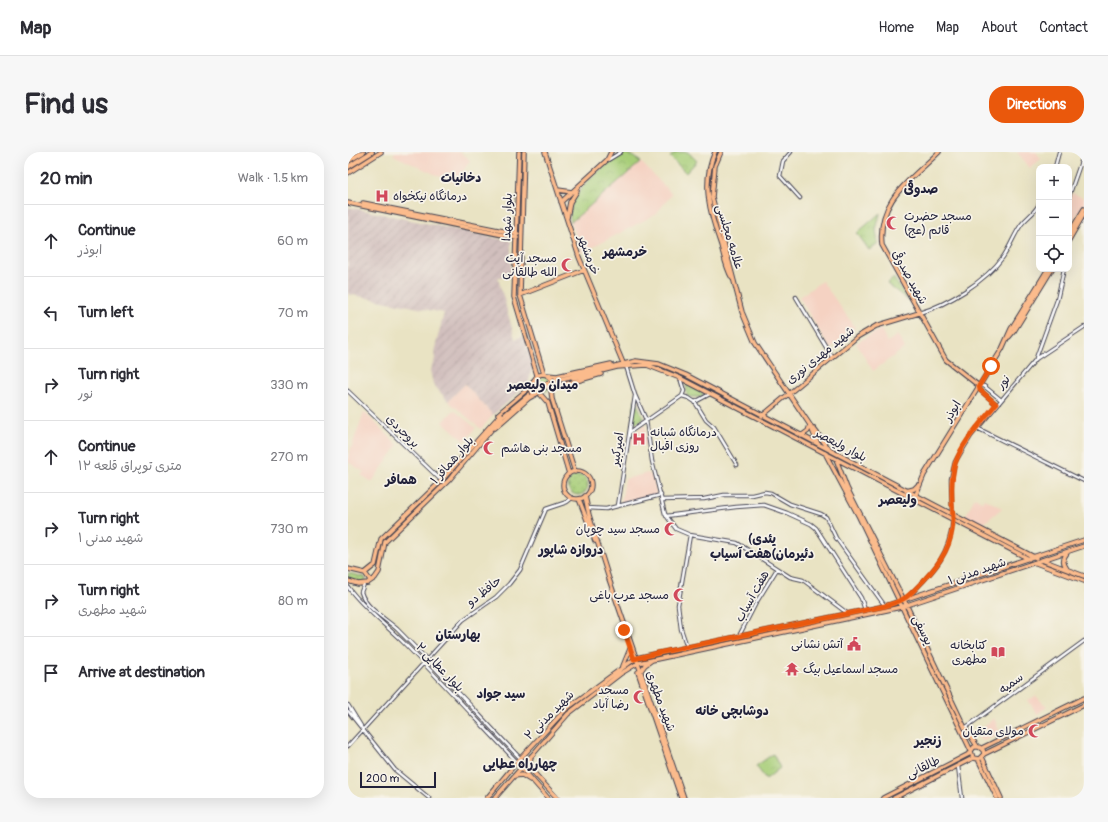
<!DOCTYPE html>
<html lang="en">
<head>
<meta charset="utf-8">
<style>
	:root { --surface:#fff; --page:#f7f7f7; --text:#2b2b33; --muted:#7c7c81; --line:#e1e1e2; --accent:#ea580c }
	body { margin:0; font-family:Pangolin,"Playpen Sans Arabic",sans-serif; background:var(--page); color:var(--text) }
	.controls { position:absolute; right:12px; top:12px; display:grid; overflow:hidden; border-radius:8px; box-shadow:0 4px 16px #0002 }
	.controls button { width:36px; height:36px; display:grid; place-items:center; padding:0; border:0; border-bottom:1px solid var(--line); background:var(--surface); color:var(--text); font:20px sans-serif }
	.scale { position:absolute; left:12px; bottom:10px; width:76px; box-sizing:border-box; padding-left:4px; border:2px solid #22223b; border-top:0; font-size:11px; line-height:14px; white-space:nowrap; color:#22223b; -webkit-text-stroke:3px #f7f3e8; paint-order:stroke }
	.stop { position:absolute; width:12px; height:12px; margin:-9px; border:3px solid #ea580c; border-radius:50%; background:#fff }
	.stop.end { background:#ea580c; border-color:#fff; box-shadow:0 1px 4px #0008 }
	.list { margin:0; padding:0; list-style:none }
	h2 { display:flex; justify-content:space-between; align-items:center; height:52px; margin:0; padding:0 16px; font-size:17px }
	h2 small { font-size:13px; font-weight:400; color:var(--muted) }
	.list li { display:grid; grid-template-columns:26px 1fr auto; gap:12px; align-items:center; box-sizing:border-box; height:72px; padding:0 16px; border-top:1px solid var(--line) }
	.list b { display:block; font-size:15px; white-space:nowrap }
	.list p { margin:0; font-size:13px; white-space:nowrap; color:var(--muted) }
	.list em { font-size:13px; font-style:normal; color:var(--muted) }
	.icon { flex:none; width:22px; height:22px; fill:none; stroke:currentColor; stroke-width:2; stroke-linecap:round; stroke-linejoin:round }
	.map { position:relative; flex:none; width:736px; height:646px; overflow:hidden; border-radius:16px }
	header { display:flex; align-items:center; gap:24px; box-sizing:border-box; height:56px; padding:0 20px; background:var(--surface); border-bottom:1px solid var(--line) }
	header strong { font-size:19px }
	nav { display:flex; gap:22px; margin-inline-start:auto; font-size:14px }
	.intro { display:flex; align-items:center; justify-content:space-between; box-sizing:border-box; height:96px; padding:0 24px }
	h1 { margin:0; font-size:28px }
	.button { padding:10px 18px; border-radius:16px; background:var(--accent); color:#fff; font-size:14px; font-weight:700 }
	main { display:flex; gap:24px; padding:0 24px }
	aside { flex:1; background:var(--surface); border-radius:16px; box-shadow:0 4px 16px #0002 }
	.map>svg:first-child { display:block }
</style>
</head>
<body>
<header>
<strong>Map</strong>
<nav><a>Home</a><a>Map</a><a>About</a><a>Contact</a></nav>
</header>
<div class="intro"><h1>Find us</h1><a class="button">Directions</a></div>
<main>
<aside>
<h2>20 min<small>Walk · 1.5 km</small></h2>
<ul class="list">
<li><svg class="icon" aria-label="ahead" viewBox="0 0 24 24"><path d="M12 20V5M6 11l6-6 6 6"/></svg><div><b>Continue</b><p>ابوذر</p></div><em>60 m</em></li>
<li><svg class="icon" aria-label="left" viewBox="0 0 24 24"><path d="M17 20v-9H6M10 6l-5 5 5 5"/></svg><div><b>Turn left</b></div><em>70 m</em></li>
<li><svg class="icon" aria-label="right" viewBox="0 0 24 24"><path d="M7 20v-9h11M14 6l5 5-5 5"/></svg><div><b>Turn right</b><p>نور</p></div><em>330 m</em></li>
<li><svg class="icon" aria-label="ahead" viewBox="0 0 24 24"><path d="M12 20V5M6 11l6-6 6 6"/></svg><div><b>Continue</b><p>۱۲ متری توپراق قلعه</p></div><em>270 m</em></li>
<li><svg class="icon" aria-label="right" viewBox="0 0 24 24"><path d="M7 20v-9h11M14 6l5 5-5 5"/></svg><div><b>Turn right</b><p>شهید مدنی ۱</p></div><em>730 m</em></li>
<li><svg class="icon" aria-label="right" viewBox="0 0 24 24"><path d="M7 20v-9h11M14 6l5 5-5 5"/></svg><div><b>Turn right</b><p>شهید مطهری</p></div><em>80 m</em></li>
<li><svg class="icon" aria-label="arrive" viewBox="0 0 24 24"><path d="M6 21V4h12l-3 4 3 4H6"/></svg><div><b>Arrive at destination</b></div></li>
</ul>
</aside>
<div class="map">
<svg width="736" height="646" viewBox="0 0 736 646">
	<defs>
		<pattern id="industrial-furrows" width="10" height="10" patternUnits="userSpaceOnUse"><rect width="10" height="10" fill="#d1bfbd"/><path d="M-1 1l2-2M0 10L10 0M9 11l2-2" fill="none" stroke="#b3a4a3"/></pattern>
		<pattern id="grass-dots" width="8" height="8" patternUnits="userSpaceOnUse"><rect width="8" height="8" fill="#a7ce78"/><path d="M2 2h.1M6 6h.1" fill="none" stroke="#8fb169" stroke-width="1.8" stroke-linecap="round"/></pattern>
		<pattern id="park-crowns" width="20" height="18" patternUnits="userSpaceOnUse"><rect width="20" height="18" fill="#a7ce78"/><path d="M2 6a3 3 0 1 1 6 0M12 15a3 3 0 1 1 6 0" fill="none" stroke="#8fb169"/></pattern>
	</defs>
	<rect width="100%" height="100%" fill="#f7f3e8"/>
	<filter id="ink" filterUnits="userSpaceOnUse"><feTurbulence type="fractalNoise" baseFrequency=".025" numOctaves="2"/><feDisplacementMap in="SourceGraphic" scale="8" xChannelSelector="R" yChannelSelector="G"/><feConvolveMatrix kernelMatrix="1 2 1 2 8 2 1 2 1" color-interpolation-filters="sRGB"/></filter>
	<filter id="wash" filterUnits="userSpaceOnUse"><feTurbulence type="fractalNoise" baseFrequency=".012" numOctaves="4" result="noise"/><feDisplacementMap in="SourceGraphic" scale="16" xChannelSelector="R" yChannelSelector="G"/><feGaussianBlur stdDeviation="0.9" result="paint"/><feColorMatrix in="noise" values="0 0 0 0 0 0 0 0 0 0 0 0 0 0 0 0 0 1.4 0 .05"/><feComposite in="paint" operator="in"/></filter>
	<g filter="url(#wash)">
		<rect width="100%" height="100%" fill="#e9e3c3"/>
		<!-- built -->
		<path fill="#f5d2c2" d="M47 0H111L119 5 122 9 106 31 45 3Z
			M669 0H688L693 7 682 16Z
			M293 10 324 42 308 62 234 101 223 70Z
			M724 41 736 46V52L725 70 721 68V51Z
			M474 129 507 175 482 197 451 145Z
			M533 177 539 190 550 183 557 196 525 219 508 191Z
			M117 232 145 263 133 277 100 249Z
			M106 258 128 276 117 289 95 270Z
			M16 260 50 293 24 330 13 323 16 320 0 310V305Z
			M297 273 299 293 282 292 283 283Z
			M300 321 305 325 309 343 273 351 277 327Z
			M627 345 635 350 637 347 654 356 633 374 617 365Z
			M688 544 699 555 689 562 680 548Z
			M646 566 652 581 635 589 630 586 628 582Z"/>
		<!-- industrial -->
		<path fill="url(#industrial-furrows)" d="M0 55 163 89V121L150 126 167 187 176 184 186 216 184 217 180 232 145 263 117 232 100 249 85 232 82 218 87 207 86 200 96 161 0 142Z"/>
		<!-- grass -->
		<path fill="url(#grass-dots)" stroke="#64785a" d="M546 126 560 148 539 132Z
			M187 232a8 8 0 1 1 16 0a8 8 0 1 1-16 0Z
			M220 333a10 10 0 1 1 20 0a10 10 0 1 1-20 0Z
			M0 421 17 425 18 429 13 431 0 426Z"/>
		<!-- park -->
		<path fill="url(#park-crowns)" stroke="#64785a" d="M278 0 293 10 223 70C214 45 258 11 278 0Z
			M327 0H340L349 9 338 21 322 5Z
			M532 61 528 78 530 91 521 98 509 81Z
			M338 230 355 239V245H343L339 244Z
			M287 247 296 267 283 274Z
			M425 602 432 616 418 627 408 614Z"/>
	</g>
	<g filter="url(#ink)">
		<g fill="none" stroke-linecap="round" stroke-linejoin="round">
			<!-- minor casing -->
			<g stroke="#403f4f" stroke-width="4.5">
				<path id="minor" d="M443 0 435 9 432 24 452 46
					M260 8 273 0
					M707 15 711 0
					M721 44 736 1
					M448 145 484 205
					M571 161C599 153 638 129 655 105 662 95 666 83 673 73 679 65 687 61 691 52
					M688 206 709 148 716 117
					M278 214 287 243 298 268 304 309 317 362 328 377 342 383 389 391 442 425 455 428 499 461
					M0 239 97 332
					M334 244 341 246 347 250 358 268 366 275 389 313
					M347 250 362 242
					M648 252 632 238 631 234H636L652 247
					M629 276 736 329
					M282 280 334 244 336 239 332 226
					M314 348 356 347 376 343H404L417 340 423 341 442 352 473 362 478 365 488 386 537 454
					M270 354 287 244
					M239 356 258 357 313 343
					M604 362 603 327 607 310 623 284 688 207 736 175
					M318 364 388 355 416 353 439 361 463 372 468 376 513 446 517 458
					M16 432 13 440C18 457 37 466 49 477 91 519 131 563 172 606
					M0 435C16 457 37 472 56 491 94 530 131 570 169 610
					M558 447C584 420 601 407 605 368
					M391 484 408 451 429 417
					M339 495 333 477 330 453 342 383
					M0 553 13 574
					M0 559 47 618 81 646
					M617 576 736 489
					M0 594 115 468 148 445 161 432 172 418 198 357 219 350 224 346
					M610 614 614 646"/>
			</g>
			<!-- major casing -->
			<g stroke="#403f4f" stroke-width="5.5">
				<path id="major" d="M171 0 166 145 189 223
					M176 0 172 143 196 222
					M197 0 231 105 275 211
					M367 0C353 31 362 62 373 93 376 104 378 116 384 126
					M373 0 367 14 364 45 394 160 407 191 462 273 470 292
					M591 0C563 28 529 47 534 93L598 208 631 234
					M0 4 6 0
					M0 21 33 0
					M210 38 224 40
					M213 50 259 8 263 0
					M0 51 169 86
					M15 51 170 82
					M219 66 222 50 229 39
					M721 82 736 57
					M721 88 736 62
					M172 143 236 118
					M661 185 666 179 704 117
					M199 223 209 224 263 212
					M225 226 269 215 299 213 332 226 363 242 681 407
					M209 228 288 209 311 212 338 223 688 406
					M185 231C188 221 198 219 204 228
					M190 236 202 230
					M204 236 253 222
					M191 238 203 233
					M203 238 204 247 227 320
					M193 243 200 251 221 322
					M150 262 181 236 185 229
					M414 264 509 185 528 174 571 161
					M147 276 181 246 190 241
					M466 277 481 297
					M453 284 460 279 462 273
					M477 301 511 365 623 599
					M488 307 499 336 556 448 617 576 629 594
					M215 333a14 14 0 1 1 28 0a14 14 0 1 1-28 0Z
					M558 339 566 337 570 333
					M237 344 241 363 261 427 336 646
					M567 345 576 323 654 197 663 177 700 117
					M231 347 247 389
					M719 401C714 407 715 411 719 417
					M694 408 736 424
					M688 411 736 429
					M0 417 17 421 22 428 20 431 10 432 0 429
					M17 421 27 413 33 387 93 329 153 262
					M21 430 27 426 31 420 37 390 101 328 154 265 183 241
					M275 514 282 497
					M290 520 333 646
					M292 520 297 513 304 508
					M634 596 736 546
					M636 602 635 598 631 595H626L623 599 625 606 631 607 636 602 736 553
					M183 604 182 611 185 617
					M634 605 653 646
					M630 607 649 646
					M176 610 209 646
					M172 614 200 646
					M166 624 174 623 182 628
					M139 646 169 610 218 557 288 506 537 454 736 388
					M147 646 220 562 272 522 290 511 553 455 736 394
					M535 646 623 601
					M546 646 625 606"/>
			</g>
			<!-- highway casing -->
			<g stroke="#403f4f" stroke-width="6">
				<path id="highway" d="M0 9 15 0
					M0 15 24 0"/>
			</g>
			<!-- minor -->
			<use href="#minor" stroke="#fff" stroke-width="2.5"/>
			<!-- major -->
			<use href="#major" stroke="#fbbb8c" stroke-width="3.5"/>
			<!-- highway -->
			<use href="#highway" stroke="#fbbb8c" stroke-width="4"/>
			<!-- major-bridge casing -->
			<g stroke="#403f4f" stroke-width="5.5" stroke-linecap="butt">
				<path id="major-bridge" d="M208 226 209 232
					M204 228 205 233
					M185 235 188 240
					M183 237 185 242"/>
			</g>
			<!-- major-bridge -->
			<use href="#major-bridge" stroke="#fbbb8c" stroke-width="3.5"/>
		</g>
	</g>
	<g fill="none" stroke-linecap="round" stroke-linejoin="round" filter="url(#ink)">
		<!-- route -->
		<path stroke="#ea580c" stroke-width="5" d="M276 478 286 507 310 501 537 454C558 448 561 444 576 428 593 410 605 392 605 367 604 348 602 330 607 312 614 290 634 270 648 252L632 238 631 234 643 214"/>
	</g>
	<!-- icons -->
	<defs>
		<g id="hospital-bare" transform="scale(1.08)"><path d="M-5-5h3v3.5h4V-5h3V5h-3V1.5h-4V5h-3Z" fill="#d1495b" stroke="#f7f3e8" stroke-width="2.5" paint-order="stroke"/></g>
		<g id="mosque-bare" transform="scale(1.08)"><path d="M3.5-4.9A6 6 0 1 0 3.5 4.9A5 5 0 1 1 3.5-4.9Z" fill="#d1495b" stroke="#f7f3e8" stroke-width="2.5" paint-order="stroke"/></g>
		<g id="civic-bare" transform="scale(1.08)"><path d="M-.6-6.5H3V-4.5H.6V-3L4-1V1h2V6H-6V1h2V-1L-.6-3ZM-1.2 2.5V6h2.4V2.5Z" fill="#d1495b" stroke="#f7f3e8" stroke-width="2.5" paint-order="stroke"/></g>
		<g id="library-bare" transform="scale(1.08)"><path d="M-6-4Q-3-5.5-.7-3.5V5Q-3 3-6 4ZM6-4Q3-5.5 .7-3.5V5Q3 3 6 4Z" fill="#d1495b" stroke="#f7f3e8" stroke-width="2.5" paint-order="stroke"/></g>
		<g id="temple-bare" transform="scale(1.08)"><path d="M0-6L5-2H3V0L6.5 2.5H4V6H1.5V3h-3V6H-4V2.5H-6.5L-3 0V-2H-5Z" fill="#d1495b" stroke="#f7f3e8" stroke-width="2.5" paint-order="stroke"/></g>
	</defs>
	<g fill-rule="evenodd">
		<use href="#hospital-bare" x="34" y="44"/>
		<use href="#mosque-bare" x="545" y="71"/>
		<use href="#mosque-bare" x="220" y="113"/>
		<use href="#hospital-bare" x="291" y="287"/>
		<use href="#mosque-bare" x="142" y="296"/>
		<use href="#mosque-bare" x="323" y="377"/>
		<use href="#mosque-bare" x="332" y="443"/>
		<use href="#civic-bare" x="506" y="492"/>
		<use href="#library-bare" x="650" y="500"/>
		<use href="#temple-bare" x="444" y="517"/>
		<use href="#mosque-bare" x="292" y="545"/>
		<use href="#mosque-bare" x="687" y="579"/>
	</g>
	<g text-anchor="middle" stroke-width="3.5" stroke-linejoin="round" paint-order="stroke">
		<!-- poi labels -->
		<g font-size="12" fill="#22223b" stroke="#f7f3e8" text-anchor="end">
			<text x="45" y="48" text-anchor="start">درمانگاه نیکخواه</text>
			<text x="556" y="68" text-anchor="start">مسجد حضرت<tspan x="556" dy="14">قائم (عج)</tspan></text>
			<text x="209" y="110">مسجد آیت<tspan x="209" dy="14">الله طالقانی</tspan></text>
			<text x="302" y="284" text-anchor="start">درمانگاه شبانه<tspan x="302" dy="14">روزی اقبال</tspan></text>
			<text x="153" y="300" text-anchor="start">مسجد بنی هاشم</text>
			<text x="312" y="381">مسجد سید چوپان</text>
			<text x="321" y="447">مسجد عرب باغی</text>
			<text x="495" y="496">آتش نشانی</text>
			<text x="639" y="497">کتابخانه<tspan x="639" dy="14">مطهری</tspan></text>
			<text x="455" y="521" text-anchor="start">مسجد اسماعیل بیگ</text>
			<text x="281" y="542">مسجد<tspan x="281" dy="14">رضا آباد</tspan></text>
			<text x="676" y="583">مولای متقیان</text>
		</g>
		<!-- street labels -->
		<g font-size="12" fill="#22223b" stroke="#f7f3e8">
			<text transform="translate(159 65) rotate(-88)" y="4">بلوار شهدا</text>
			<text transform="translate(382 85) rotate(73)" y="4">علامه مجلسی</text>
			<text transform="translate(241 103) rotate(70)" y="4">خرمشهر</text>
			<text transform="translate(562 125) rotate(61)" y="4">شهید صدوقی</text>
			<text transform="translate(472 203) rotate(-39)" y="4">شهید مهدی نوری</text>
			<text transform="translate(655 230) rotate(-49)" y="4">نور</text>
			<text transform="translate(604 259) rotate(-59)" y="4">ابوذر</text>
			<text transform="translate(55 279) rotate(45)" y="4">بروجردی</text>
			<text transform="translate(493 293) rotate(28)" y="4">بلوار ولیعصر</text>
			<text transform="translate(269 297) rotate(-82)" y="4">امیرکبیر</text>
			<text transform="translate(104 308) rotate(-49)" y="4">بلوار همافر ۱</text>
			<text transform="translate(629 419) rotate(-19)" y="4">شهید مدنی ۱</text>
			<text transform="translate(136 439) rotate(-38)" y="4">حافظ دو</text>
			<text transform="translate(404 444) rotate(-61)" y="4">هفت آسیاب</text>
			<text transform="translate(575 478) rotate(64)" y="4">یوسفی</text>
			<text transform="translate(92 515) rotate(46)" y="4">بلوار عطایی ۲</text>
			<text transform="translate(663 531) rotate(-36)" y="4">سمیه</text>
			<text transform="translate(313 549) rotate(70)" y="4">شهید مطهری</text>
			<text transform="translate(201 563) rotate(-45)" y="4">شهید مدنی ۲</text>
			<text transform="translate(575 615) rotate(-26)" y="4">طالقانی</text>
		</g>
		<!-- neighbourhood labels -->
		<g font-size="13" font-weight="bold" fill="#22223b" stroke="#f7f3e8">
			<text x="113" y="30">دخانیات</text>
			<text x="573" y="41">صدوقی</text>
			<text x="277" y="104">خرمشهر</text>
			<text x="195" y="237">میدان ولیعصر</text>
			<text x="53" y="332">همافر</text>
			<text x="550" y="352">ولیعصر</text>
			<text x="414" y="391">(یئدی<tspan x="414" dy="15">دئیرمان)هفت آسیاب</tspan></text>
			<text x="223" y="402">دروازه شاپور</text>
			<text x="110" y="487">بهارستان</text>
			<text x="153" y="546">سید جواد</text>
			<text x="384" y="563">دوشابچی خانه</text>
			<text x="580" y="593">زنجیر</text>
			<text x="172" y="616">چهارراه عطایی</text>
		</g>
	</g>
</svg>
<div class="controls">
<button>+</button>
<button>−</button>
<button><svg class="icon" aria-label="locate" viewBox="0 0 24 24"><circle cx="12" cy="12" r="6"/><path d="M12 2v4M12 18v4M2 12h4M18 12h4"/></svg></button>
</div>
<div class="scale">200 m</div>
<div class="stop" style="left:643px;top:214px"></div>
<div class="stop end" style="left:276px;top:478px"></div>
</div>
</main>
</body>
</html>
